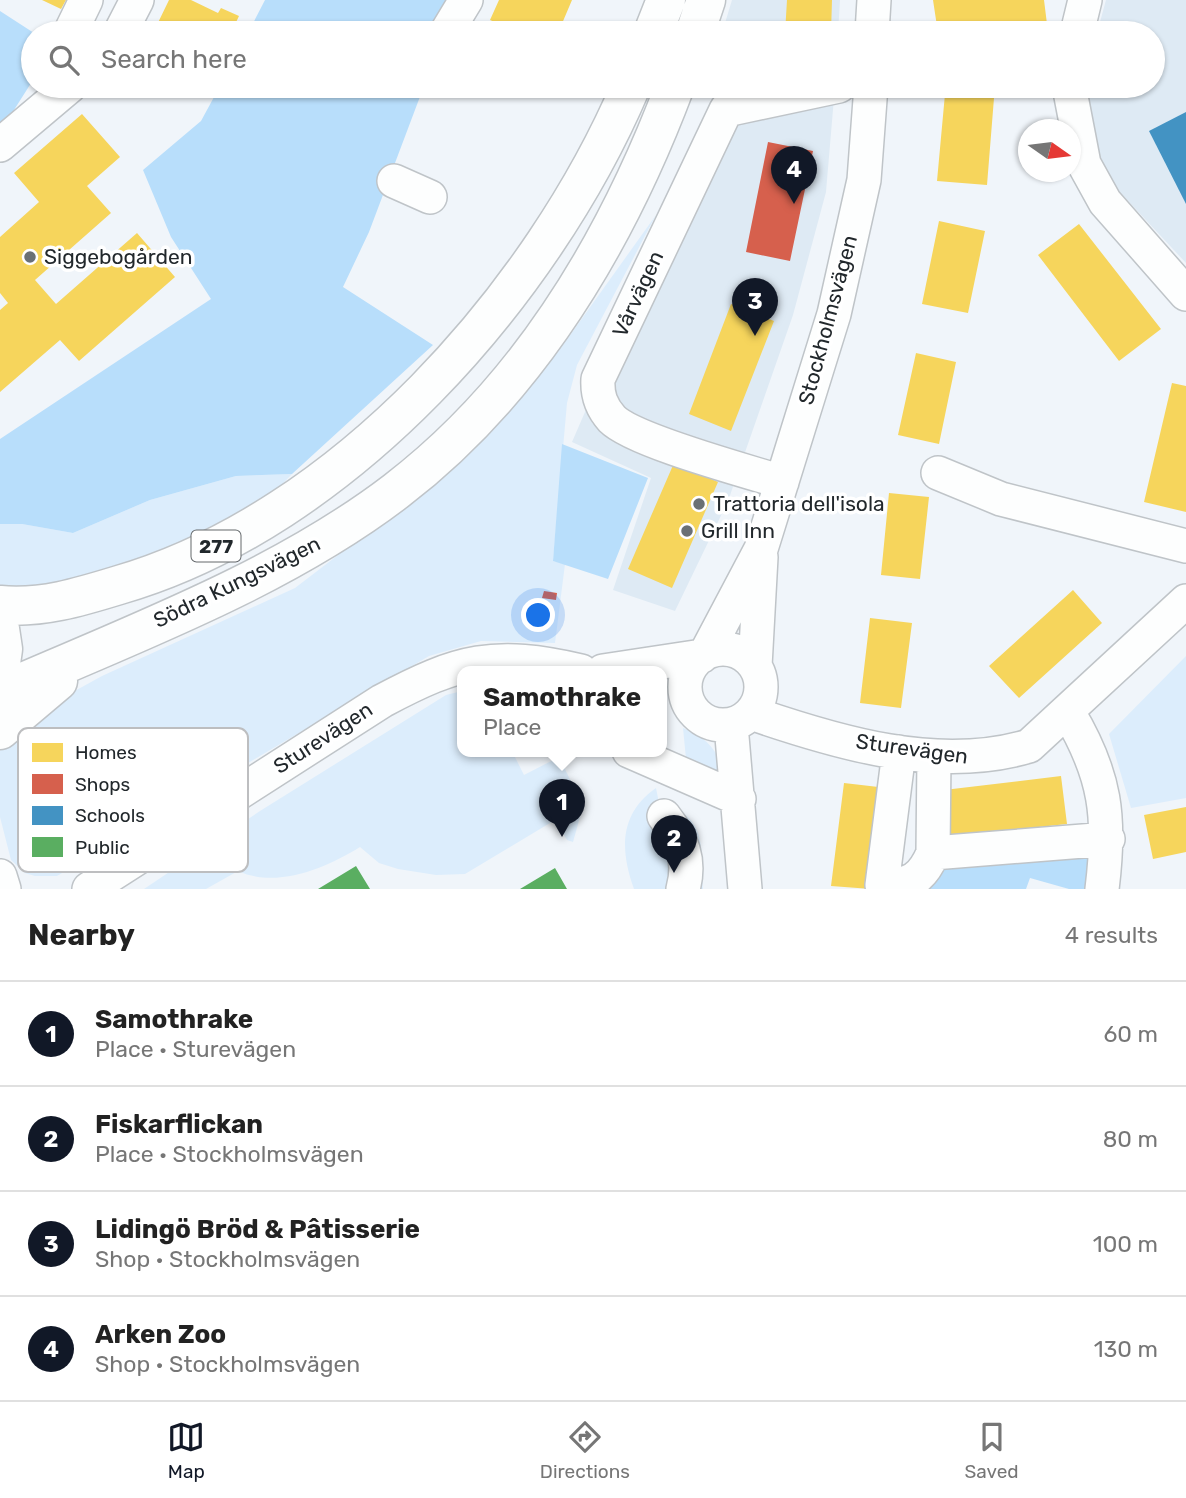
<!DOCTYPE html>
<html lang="en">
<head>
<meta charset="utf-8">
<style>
	:root { --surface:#fff; --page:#f6f6f6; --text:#222; --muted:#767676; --line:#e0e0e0; --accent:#111827 }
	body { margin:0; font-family:Rubik,sans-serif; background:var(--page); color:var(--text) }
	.compass { position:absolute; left:1018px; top:119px; width:63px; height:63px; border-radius:50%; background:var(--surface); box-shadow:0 2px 5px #0004; rotate:104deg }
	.you { position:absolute; left:539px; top:616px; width:24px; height:24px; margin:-18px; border:5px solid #fff; border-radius:50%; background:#1a73e8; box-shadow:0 0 0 10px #1a73e833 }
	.badge { display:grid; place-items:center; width:46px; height:46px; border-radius:50%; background:var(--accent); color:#fff; font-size:23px; font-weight:700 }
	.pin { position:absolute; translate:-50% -58px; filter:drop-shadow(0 2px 4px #0008) }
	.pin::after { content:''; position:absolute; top:37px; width:24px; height:21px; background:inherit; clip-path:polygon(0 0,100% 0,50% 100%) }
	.popup { position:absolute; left:457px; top:666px; width:210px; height:91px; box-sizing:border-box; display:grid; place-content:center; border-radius:14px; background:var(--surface); filter:drop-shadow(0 2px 5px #0005); font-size:23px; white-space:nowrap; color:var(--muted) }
	.popup b { font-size:26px; color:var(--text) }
	.popup::after { content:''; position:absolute; left:50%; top:100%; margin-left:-14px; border:14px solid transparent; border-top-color:var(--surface) }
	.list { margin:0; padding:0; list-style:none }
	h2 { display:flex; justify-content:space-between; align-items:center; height:91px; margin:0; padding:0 28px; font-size:30px }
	h2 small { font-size:23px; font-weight:400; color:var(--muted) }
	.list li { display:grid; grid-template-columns:46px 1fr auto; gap:21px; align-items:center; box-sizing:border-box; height:105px; padding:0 28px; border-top:2px solid var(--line) }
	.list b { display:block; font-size:26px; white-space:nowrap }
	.list p { margin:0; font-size:23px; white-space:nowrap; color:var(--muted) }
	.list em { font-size:23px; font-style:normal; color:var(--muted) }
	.icon { flex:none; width:38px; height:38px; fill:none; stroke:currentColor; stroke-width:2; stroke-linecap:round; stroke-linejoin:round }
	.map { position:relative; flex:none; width:1186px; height:889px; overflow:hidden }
	.search { position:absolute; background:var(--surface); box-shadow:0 2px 5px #0004; left:21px; right:21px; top:21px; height:77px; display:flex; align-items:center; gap:18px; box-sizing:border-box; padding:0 24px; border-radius:38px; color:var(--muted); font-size:26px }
	.sheet { height:511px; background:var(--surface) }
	nav { display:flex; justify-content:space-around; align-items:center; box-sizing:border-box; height:98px; border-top:2px solid var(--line); background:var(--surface); font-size:19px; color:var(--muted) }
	nav a { display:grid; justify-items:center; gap:4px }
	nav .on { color:var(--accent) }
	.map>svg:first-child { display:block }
</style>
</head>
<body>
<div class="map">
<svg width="1186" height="889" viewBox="0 0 1186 889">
	<rect width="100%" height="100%" fill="#f0f5fa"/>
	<!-- built -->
	<path fill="#deeaf4" d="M732 0H840L838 33H722Z
		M1106 0H1186V263L1102 173 1085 86H1153V33H1097Z
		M719 86H835L826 192 793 315 728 501 675 611 613 590 651 478 572 442 719 103Z"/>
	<!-- green -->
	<path fill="#dcedfc" d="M656 215 577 365 567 403 553 561 565 564 555 643 481 641 429 656 57 876H35L25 873 11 860 0 817V751L6 740 42 709 102 676 295 588 406 503 485 430 558 352Z
		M292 474C281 485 270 499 258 508 222 535 39 602 0 585V524H22L73 533 150 500 236 476Z
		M1186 656V798L1131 808 1109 734Z
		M462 691V751H512L524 775 559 757 583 806 573 842 567 840 555 820 465 874 436 875 398 869 379 863 360 847C326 868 277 889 238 871L206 889H144L260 811 446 695Z
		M683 728C711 738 722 758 729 787L687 769Z
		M656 788 659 803C708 815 701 847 703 889H634C620 850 619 814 656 788Z"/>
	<!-- forest -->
	<path fill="#b8defb" d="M265 0H453L442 33H248Z
		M0 11 34 33 33 80 0 132Z
		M220 86H424L369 232 343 287 433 345 292 474 236 476 150 500 73 533 22 524H0V439L211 299 171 237 143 170 201 121Z
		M562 444 648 478 608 579 553 561Z
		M1099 849 1093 889H1069L1030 878 1026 889H908L944 862Z"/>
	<!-- homes -->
	<path fill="#f6d55c" d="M42 0H66L61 9Z
		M169 0H191L218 13 221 8 239 16 231 33H153Z
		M499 0H572L558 33H521L490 20Z
		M787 0H832L831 33H785Z
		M933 0H1044L1047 24 979 33H938Z
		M945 94 994 98 987 185 937 181Z
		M82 114 120 157 87 186 111 213 35 280 56 304 137 233 175 277 79 361 60 340 0 392V310L8 303 0 293V237L39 202 14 173Z
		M939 221 985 231 968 313 922 304Z
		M1079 224 1161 329 1119 361 1038 255Z
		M731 304 774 321 731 431 689 414Z
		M916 353 956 362 939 444 898 435Z
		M1172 383 1186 386V512L1144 502Z
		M674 463 718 482 672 588 628 569Z
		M889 493 929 497 920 579 881 575Z
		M1073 590 1102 623 1019 698 989 666Z
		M870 618 912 623 901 708 860 703Z
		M1061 776 1067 824 949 837 944 790Z
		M844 783 887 788 871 889 831 886Z
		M1186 807V852L1153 859 1144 815Z"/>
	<!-- shops -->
	<path fill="#d6604d" d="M786 25 785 33H752V32Z
		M768 142 813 151 790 261 746 252Z
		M544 591 557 593 556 600 542 598Z"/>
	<!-- schools -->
	<path fill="#4393c3" d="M1186 112V204L1149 131Z"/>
	<!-- public -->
	<path fill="#5aae61" d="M356 866 370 889H318Z
		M555 868 567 889H520Z"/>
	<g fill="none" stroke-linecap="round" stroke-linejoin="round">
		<!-- minor casing -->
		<g stroke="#bfc4c8" stroke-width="36">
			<path id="minor" d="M70 33 86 0
				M120 33 137 0
				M446 33 466 0
				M872 33 874 0
				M1077 33 1085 0
				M1069 86 1084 164 1105 202 1186 294
				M0 145 70 86
				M394 181 430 197
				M938 473 1001 499 1186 546
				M782 482C747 471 634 441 612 419 601 407 597 395 598 379L726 110 839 86
				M685 687a38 38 0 1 1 76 0a38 38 0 1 1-76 0Z
				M706 653 761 549 834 314 864 180 871 86
				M755 666 761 557
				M603 671 702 656
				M1068 712C1106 775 1111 818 1102 889
				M751 713C838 743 938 773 1029 746L1186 601
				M731 725 745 889
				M629 751 739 799
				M899 752 882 885C910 886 922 879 933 853
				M934 756 933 853 1108 839
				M664 816C682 839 691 860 683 889
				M0 876 4 889
				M89 889 382 701C459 660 494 651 581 671"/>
		</g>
		<!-- major casing -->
		<g stroke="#bfc4c8" stroke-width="41">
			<path id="major" d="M653 33 666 0
				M695 33 706 0
				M0 605C41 609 80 597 119 585 343 520 542 295 631 86
				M0 629 3 649 0 670
				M0 692C133 634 281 579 396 491 529 389 617 240 675 86
				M0 730 58 681"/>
		</g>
		<!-- minor -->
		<use href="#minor" stroke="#fdfefe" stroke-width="33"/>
		<!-- major -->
		<use href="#major" stroke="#fdfefe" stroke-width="38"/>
	</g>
	<!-- markers -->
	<g fill="#6a7074" stroke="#fff" stroke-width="2.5">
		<circle cx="30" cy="257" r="7"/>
		<circle cx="699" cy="504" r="7"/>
		<circle cx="687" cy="531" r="7"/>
	</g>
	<g text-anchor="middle" stroke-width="7" stroke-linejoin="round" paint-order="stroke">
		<!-- shield labels -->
		<rect fill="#fff" stroke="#64686b" stroke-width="2" x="191.5" y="530.5" width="49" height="31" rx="5"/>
		<g font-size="19" font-weight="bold" fill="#22282c">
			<text x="216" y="553">277</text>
		</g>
		<!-- poi labels -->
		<g font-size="21" fill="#22282c" stroke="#fff" text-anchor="start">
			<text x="44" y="264">Siggebogården</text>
			<text x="713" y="511">Trattoria dell'isola</text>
			<text x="701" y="538">Grill Inn</text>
		</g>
		<!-- street labels -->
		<g font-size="21" fill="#22282c" stroke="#fff">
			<text transform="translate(638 294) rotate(-65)" y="7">Vårvägen</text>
			<text transform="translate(828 320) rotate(-75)" y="7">Stockholmsvägen</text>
			<text transform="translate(237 582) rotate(-26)" y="7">Södra Kungsvägen</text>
			<text transform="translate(323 738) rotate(-33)" y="7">Sturevägen</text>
			<text transform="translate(912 749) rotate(8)" y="7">Sturevägen</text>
		</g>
	</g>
	<!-- legend -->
	<rect x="18" y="728" width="230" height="144" rx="10" fill="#fff" stroke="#bdbec0" stroke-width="2"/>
	<rect x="32" y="743" width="31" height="19" fill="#f6d55c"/>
	<rect x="32" y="774" width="31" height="20" fill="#d6604d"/>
	<rect x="32" y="806" width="31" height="19" fill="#4393c3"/>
	<rect x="32" y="837" width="31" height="20" fill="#5aae61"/>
	<g font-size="19" fill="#22282c">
		<text x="75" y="759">Homes</text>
		<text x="75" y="791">Shops</text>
		<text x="75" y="822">Schools</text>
		<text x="75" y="854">Public</text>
	</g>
</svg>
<svg class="compass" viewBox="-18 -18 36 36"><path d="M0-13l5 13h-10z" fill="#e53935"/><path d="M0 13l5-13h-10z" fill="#767676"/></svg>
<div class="you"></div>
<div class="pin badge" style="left:562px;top:837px">1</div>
<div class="popup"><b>Samothrake</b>Place</div>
<div class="pin badge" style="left:674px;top:873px">2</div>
<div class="pin badge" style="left:755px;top:336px">3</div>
<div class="pin badge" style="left:794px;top:204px">4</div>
<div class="search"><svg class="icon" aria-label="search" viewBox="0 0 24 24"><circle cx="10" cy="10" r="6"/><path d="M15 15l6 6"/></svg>Search here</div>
</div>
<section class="sheet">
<h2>Nearby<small>4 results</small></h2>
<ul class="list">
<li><span class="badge">1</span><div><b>Samothrake</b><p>Place · Sturevägen</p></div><em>60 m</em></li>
<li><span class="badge">2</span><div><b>Fiskarflickan</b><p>Place · Stockholmsvägen</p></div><em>80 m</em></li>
<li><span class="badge">3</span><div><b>Lidingö Bröd &amp; Pâtisserie</b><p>Shop · Stockholmsvägen</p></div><em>100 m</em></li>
<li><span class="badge">4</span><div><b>Arken Zoo</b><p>Shop · Stockholmsvägen</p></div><em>130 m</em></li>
</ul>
</section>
<nav>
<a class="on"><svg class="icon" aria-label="map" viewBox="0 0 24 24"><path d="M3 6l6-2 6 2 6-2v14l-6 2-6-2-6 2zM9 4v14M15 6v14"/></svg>Map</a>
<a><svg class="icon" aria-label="directions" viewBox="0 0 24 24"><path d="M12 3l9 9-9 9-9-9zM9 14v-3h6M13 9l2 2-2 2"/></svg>Directions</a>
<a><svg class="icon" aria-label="saved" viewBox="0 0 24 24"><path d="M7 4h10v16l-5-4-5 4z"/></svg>Saved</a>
</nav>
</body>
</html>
